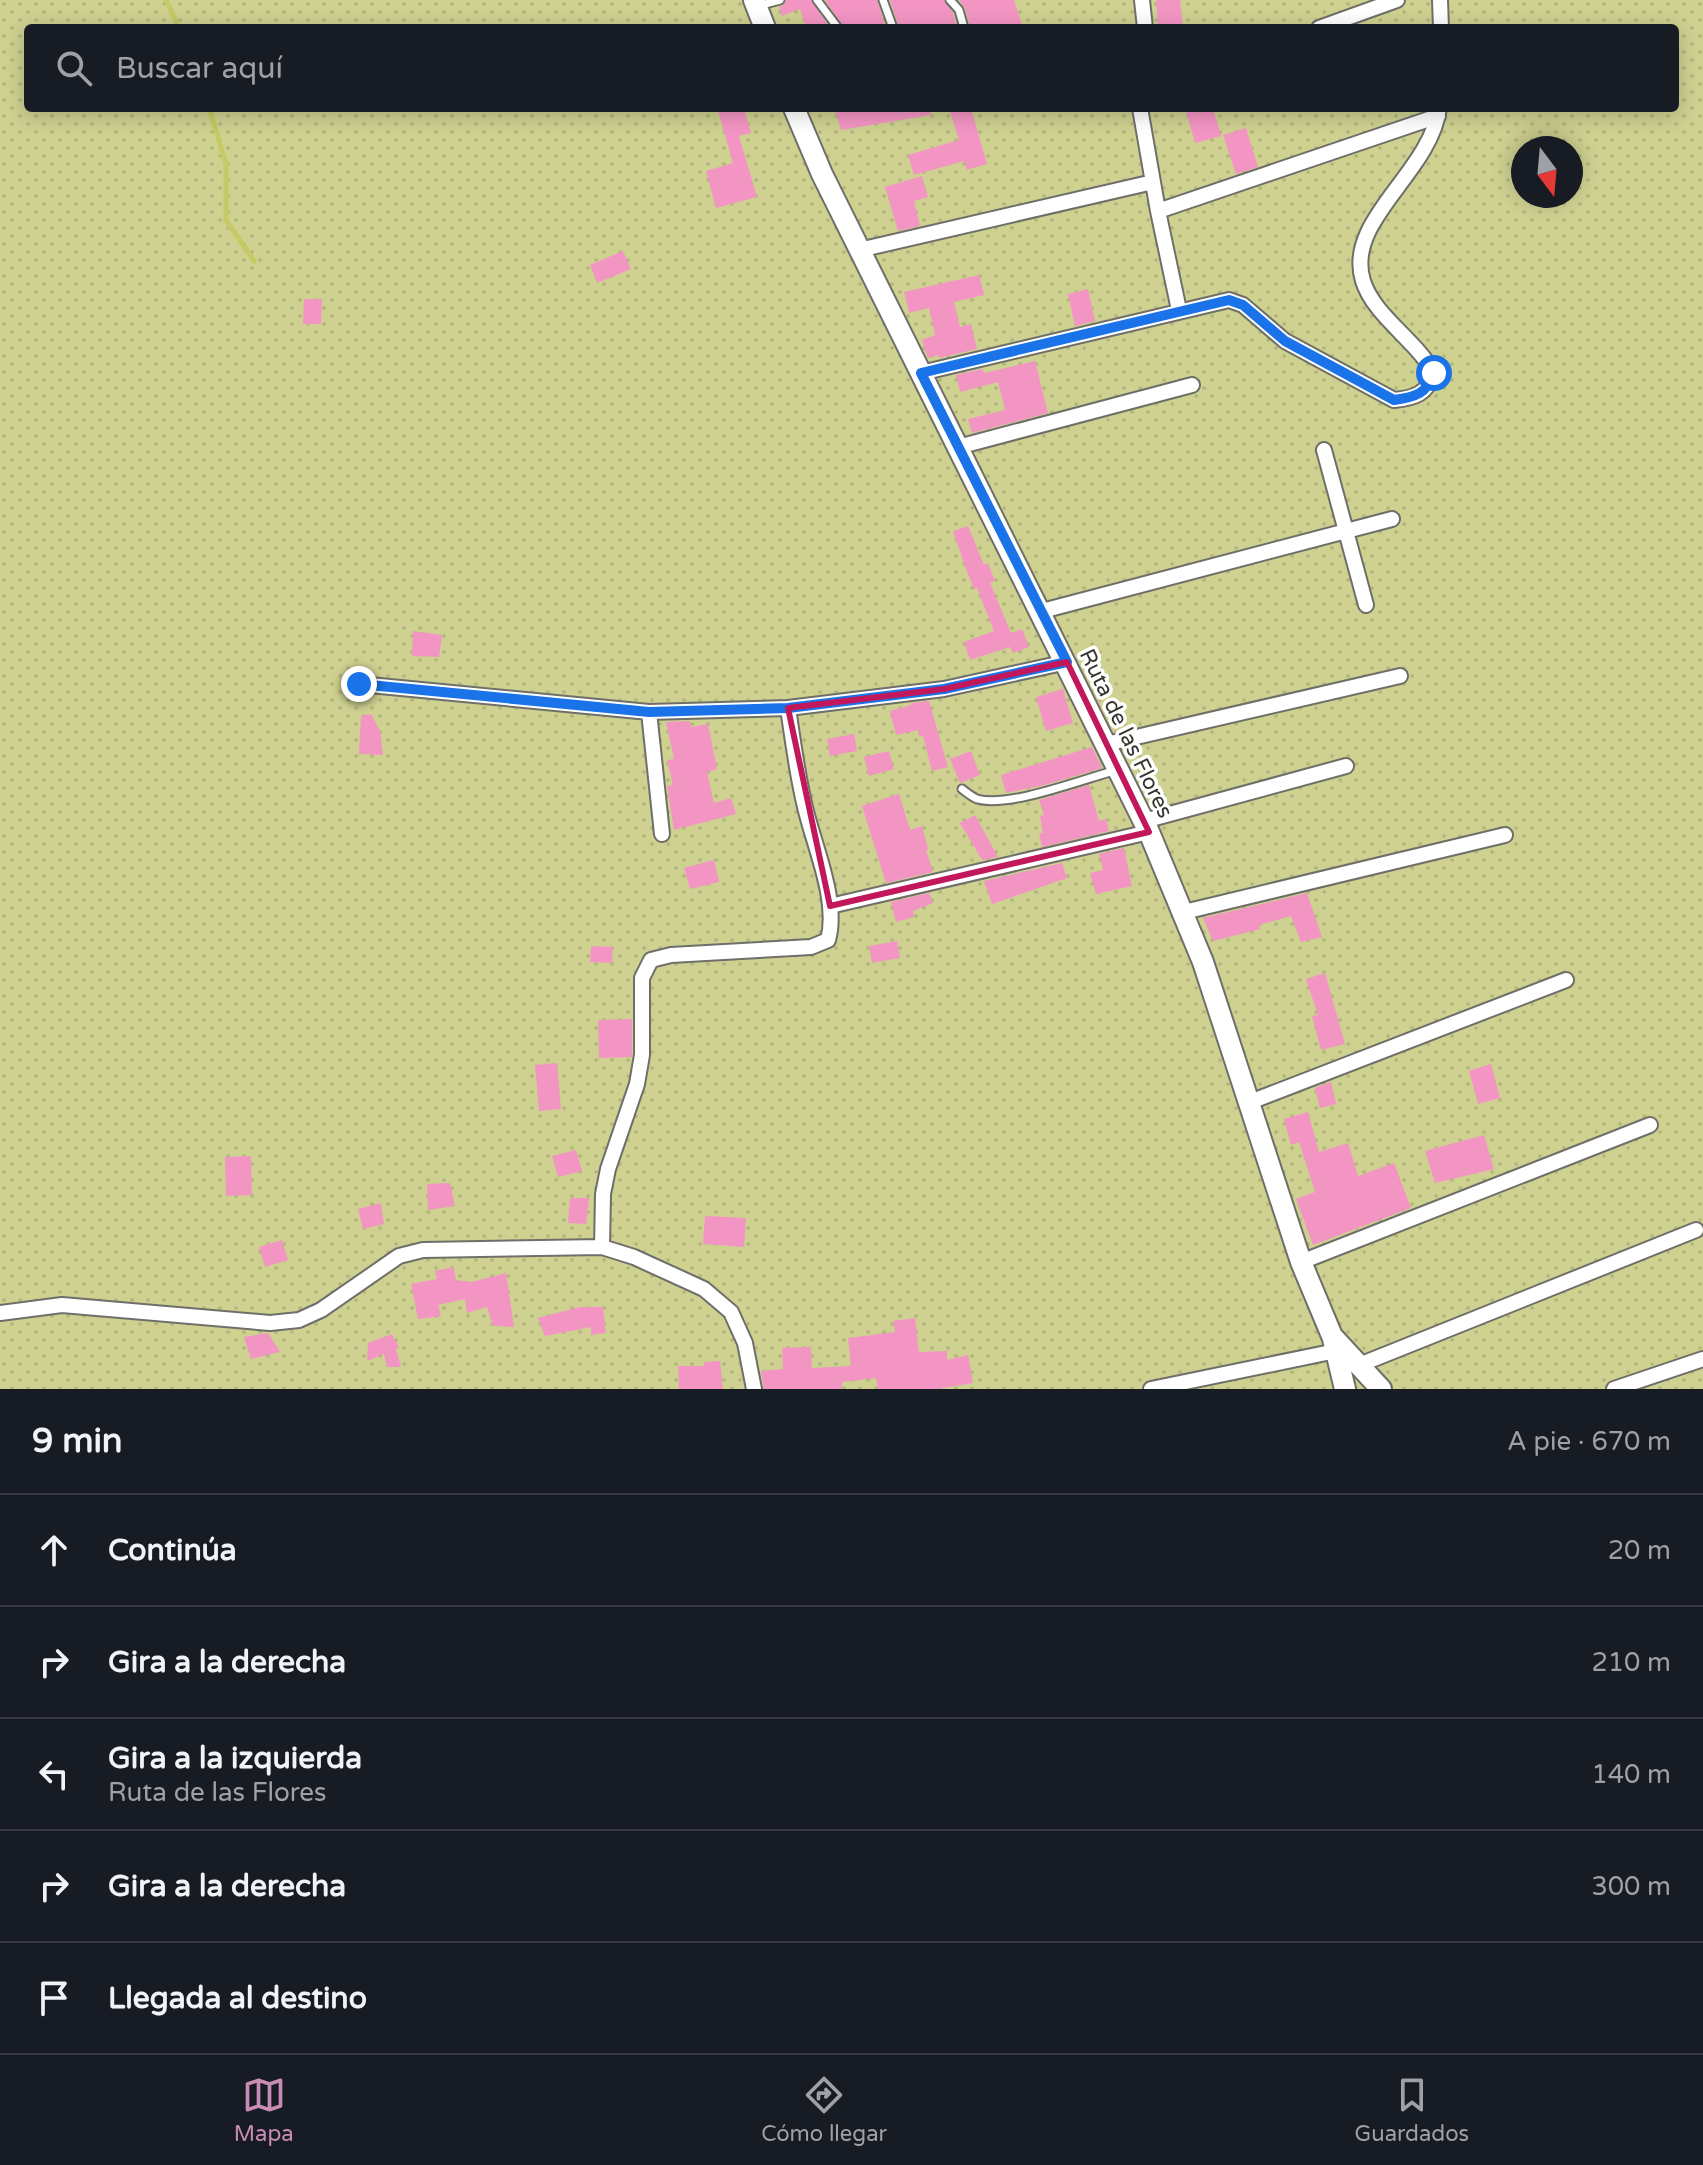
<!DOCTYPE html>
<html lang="es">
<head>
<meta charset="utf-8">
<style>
	:root { --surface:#171b24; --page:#242831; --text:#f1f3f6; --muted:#9ea1a6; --line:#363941; --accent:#c98db5 }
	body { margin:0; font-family:"Varela Round",sans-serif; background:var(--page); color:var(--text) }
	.compass { position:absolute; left:1511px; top:136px; width:72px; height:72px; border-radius:50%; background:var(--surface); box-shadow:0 4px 20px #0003; rotate:164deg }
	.stop { position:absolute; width:24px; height:24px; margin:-18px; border:6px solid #1a73e8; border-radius:50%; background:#fff }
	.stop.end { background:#1a73e8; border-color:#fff; box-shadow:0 2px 8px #0008 }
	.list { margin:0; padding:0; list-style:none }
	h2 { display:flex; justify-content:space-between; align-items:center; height:104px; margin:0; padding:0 32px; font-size:34px }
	h2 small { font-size:26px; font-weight:400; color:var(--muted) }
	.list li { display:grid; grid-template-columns:52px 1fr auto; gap:24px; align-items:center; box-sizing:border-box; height:112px; padding:0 32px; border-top:2px solid var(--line) }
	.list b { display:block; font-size:30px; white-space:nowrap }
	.list p { margin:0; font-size:26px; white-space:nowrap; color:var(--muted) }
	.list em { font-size:26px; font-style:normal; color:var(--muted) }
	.icon { flex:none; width:44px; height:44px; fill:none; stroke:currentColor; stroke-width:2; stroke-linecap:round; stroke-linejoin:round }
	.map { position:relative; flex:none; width:1703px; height:1389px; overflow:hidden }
	.search { position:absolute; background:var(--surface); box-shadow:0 4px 20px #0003; left:24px; right:24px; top:24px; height:88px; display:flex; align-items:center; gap:20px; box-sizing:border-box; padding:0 28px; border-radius:8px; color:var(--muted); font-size:30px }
	.sheet { height:664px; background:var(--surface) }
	nav { display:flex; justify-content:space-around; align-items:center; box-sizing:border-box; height:112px; border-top:2px solid var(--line); background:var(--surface); font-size:22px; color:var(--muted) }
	nav a { display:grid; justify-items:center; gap:4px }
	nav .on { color:var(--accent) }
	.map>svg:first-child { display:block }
</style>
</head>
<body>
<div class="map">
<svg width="1703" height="1389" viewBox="0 0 1703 1389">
	<defs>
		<pattern id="park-dots" width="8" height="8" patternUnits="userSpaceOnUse" patternTransform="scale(2)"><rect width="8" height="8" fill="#ced190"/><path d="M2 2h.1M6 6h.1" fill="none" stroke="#b2b47d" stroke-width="1.8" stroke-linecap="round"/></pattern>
	</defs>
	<rect width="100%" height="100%" fill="#e9e9e2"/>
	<!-- park -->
	<path fill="url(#park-dots)" fill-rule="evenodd" d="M0 0H1703V1389H0ZM28 28H1675V108H28ZM1523 148H1571V196H1523Z"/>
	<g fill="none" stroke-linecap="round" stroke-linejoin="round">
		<!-- stream -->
		<path stroke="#c6c964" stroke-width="5" d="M166 0 179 28
			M209 108 226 164V220L254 261"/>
	</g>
	<!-- building -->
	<path fill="#f395c3" d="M786 0H811L830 28H806L800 9 782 16 779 7 784 5Z
		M825 0H877L886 28H844Z
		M890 0H944L953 13 957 28H899Z
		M959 0H1014L1023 28H970L965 8Z
		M1156 0H1180L1183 26 1158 28Z
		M728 108H744L751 133 739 136 757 197 716 208 706 171 733 163 718 111Z
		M834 108H930L931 115 841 130Z
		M949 108H971L987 164 967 170 964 161 914 175 908 155 959 140Z
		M1185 108H1213L1221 136 1195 143Z
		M1246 128 1258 167 1236 174 1223 135Z
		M922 176 928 197 914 201 920 226 898 231 885 187Z
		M623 251 631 269 597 283 590 265Z
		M979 275 984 295 954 302 960 327 971 324 977 349 939 358 938 355 928 358 922 340 935 335 929 308 909 313 904 292Z
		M1088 289 1095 321 1075 326 1068 294Z
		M304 299H322L321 324H303Z
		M1035 361 1048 413 972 433 968 419 1005 410 998 382 960 392 956 375 982 369 985 373Z
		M968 526 984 565 988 563 995 581 990 583 1011 633 1022 629 1029 647 1013 653 1010 647 970 660 964 642 994 631 977 588 974 589 966 569 953 531Z
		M413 631 442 635 439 657 412 656Z
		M1063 689 1073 723 1046 731 1036 697Z
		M929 701 948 767 932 771 923 736 919 737 918 730 896 735 890 711 911 705V703Z
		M371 714 380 731 383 755 359 754 361 716Z
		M690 721 691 727 708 724 717 769 707 772 714 803 731 798 736 814 674 830 667 786 673 785 667 760 674 759 666 722Z
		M854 734 857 751 830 756 827 739Z
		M1092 747 1102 768 1045 785 1006 793 1001 775Z
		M889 751 894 769 869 776 864 757Z
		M971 751 980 775 960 783 950 759Z
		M1089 785 1099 821 1106 819 1109 831 1042 847 1039 833H1043L1040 816 1044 815 1039 800Z
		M899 794 910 830 922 826 928 849 926 850 933 872 886 883 862 806Z
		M975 815 998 857 982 860 960 823Z
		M1124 848 1132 886 1096 894 1090 873 1103 870 1099 854Z
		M714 860 719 882 690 889 684 868Z
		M1062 863 1067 878 992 904 984 881Z
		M929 893 933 903 913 911 914 917 896 922 891 902Z
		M1307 893 1322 937 1301 942 1291 916 1259 925 1260 929 1213 941 1203 918Z
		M897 941 900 958 872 963 869 946Z
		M591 946 613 947 612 963 590 962Z
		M1325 973 1345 1044 1321 1050 1312 1016 1318 1015 1306 979Z
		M632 1019V1057L599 1058 598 1020Z
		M557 1063 561 1109 539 1111 535 1065Z
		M1491 1064 1500 1098 1478 1104 1469 1071Z
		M1331 1082 1336 1104 1320 1108 1315 1088Z
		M1308 1112 1319 1152 1348 1143 1358 1176 1394 1163 1411 1208 1313 1245 1296 1199 1315 1192 1299 1142 1291 1145 1284 1119Z
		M1484 1135 1494 1169 1435 1183 1425 1151Z
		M576 1150 582 1171 558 1177 552 1156Z
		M251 1156 252 1195 226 1196 225 1157Z
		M450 1183 455 1206 428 1210 427 1184Z
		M570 1198H589L586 1224 568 1223Z
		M381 1203 384 1224 363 1229 358 1209Z
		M705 1216 746 1218 744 1247 703 1244Z
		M282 1240 288 1260 265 1267 259 1247Z
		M454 1267 456 1280 472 1282 506 1273 514 1327 493 1326 487 1307 467 1313 465 1299 438 1305 441 1316 418 1319 411 1284 437 1279 435 1271Z
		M580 1307H603L606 1333 591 1335V1327L545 1336 538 1318Z
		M915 1318 919 1352 947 1351V1360L968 1355 973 1383 938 1389H878L876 1378 842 1382V1389H764L761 1371 783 1369 782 1348 811 1347 812 1368 851 1366 848 1338 895 1332 893 1321Z
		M268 1333 280 1352 251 1359 244 1337Z
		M392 1334 399 1348 396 1349 401 1367H387L384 1354 367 1361 368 1343Z
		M720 1361 723 1389H679L678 1366H704V1362Z"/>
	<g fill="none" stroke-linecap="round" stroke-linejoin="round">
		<!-- lane casing -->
		<g stroke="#6f6f69" stroke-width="11">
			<path id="lane" d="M817 0 838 28
				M883 0 893 28
				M950 0 959 10 964 28
				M758 6 780 0
				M962 789C966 792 972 797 977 799 1009 808 1083 779 1117 770"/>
		</g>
		<!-- street casing -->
		<g stroke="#6f6f69" stroke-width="18">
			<path id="street" d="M1142 0 1145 28
				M1440 0 1441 28
				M1319 28 1397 0
				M1140 108 1158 211
				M859 250 1153 182
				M1179 310 1158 211 1438 116
				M921 373 1229 300 1243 305 1285 341 1394 400C1415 398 1427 394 1434 373 1416 340 1374 316 1363 281 1344 220 1431 173 1439 108
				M958 447 1192 385
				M1324 450 1366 605
				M1042 611 1392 519
				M359 684 649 712 788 708 944 689 1067 662
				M649 712 662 834
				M1106 744 1400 676
				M1144 821 1346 766
				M830 906 1149 832
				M1184 912 1505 835
				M1250 1102 1566 980
				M602 1247 603 1194 608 1169 637 1084 642 1055V978L651 960 671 955 811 947 828 940C839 901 814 846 805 807 797 774 793 741 788 708
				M1301 1262 1650 1125
				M0 1313 62 1305 270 1323 299 1320 321 1310 399 1256 423 1250 602 1247 634 1257 704 1289 731 1312 745 1343 754 1389
				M1359 1365 1696 1230
				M1151 1389 1336 1351
				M1614 1389 1703 1359"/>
		</g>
		<!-- secondary casing -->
		<g stroke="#6f6f69" stroke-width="24">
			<path id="secondary" d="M754 0 765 28
				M794 108 822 174 1149 832 1203 962 1301 1262 1332 1336 1381 1389
				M1333 1339 1345 1389"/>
		</g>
		<!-- lane -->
		<use href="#lane" stroke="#fff" stroke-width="7"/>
		<!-- street -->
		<use href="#street" stroke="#fff" stroke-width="14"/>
		<!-- secondary -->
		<use href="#secondary" stroke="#fff" stroke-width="20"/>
	</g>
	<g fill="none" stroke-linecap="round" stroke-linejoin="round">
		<!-- route -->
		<path stroke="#1a73e8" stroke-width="10" d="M359 684 649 712 788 708 944 689 1067 662 921 373 1229 300 1243 305 1285 341 1394 400C1415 397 1427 394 1434 373"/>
	</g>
	<!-- marked area -->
	<path fill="none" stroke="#c2185b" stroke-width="6" stroke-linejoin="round" d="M1067 662 1149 832 830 906 788 708 944 689Z"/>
	<g text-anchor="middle" stroke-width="7" stroke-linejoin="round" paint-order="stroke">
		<!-- street labels -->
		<g font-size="22" fill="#353633" stroke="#fffffe">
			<text transform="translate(1127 733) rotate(64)" y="8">Ruta de las Flores</text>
		</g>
	</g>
</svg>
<svg class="compass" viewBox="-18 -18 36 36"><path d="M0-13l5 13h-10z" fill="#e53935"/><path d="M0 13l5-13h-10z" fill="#9ea1a6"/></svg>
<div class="stop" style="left:1434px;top:373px"></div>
<div class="stop end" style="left:359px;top:684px"></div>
<div class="search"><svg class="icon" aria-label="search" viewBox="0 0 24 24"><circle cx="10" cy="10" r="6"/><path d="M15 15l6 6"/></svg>Buscar aquí</div>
</div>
<section class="sheet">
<h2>9 min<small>A pie · 670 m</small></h2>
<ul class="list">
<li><svg class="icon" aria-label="ahead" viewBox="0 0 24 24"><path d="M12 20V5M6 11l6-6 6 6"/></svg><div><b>Continúa</b></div><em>20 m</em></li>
<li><svg class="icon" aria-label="right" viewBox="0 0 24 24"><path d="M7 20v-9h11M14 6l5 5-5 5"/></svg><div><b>Gira a la derecha</b></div><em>210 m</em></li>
<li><svg class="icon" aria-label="left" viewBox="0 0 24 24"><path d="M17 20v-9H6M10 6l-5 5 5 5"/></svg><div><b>Gira a la izquierda</b><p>Ruta de las Flores</p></div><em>140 m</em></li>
<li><svg class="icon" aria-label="right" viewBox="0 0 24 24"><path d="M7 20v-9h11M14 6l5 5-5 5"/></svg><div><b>Gira a la derecha</b></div><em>300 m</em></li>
<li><svg class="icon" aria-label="arrive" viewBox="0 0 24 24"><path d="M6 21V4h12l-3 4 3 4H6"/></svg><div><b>Llegada al destino</b></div></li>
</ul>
</section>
<nav>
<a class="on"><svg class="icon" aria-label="map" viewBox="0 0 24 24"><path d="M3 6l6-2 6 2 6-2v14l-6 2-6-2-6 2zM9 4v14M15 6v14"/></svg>Mapa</a>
<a><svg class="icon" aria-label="directions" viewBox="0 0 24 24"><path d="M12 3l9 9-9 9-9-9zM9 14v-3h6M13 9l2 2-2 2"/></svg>Cómo llegar</a>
<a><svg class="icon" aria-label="saved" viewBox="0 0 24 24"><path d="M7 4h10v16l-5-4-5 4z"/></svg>Guardados</a>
</nav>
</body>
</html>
